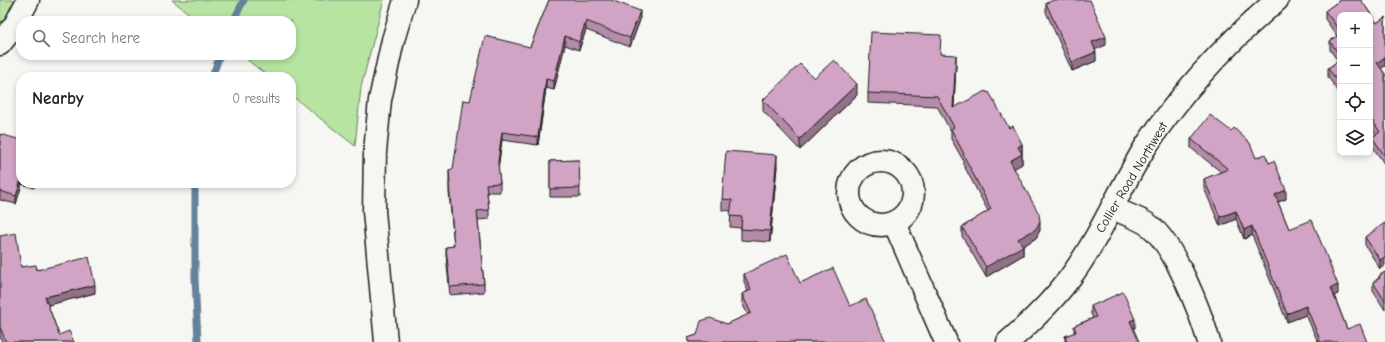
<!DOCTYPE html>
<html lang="en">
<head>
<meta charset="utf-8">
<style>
	:root { --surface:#fff; --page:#f2f2f2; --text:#222; --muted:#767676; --line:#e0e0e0 }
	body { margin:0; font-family:"Comic Neue",sans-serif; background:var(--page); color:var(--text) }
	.controls { position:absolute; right:12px; top:12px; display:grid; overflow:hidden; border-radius:8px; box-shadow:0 2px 6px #0003 }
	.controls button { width:36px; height:36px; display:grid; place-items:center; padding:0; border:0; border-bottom:1px solid var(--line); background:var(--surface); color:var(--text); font:20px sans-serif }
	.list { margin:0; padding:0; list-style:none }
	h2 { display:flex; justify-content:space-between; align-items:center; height:52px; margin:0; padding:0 16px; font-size:17px }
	h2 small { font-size:13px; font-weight:400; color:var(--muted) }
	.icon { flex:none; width:22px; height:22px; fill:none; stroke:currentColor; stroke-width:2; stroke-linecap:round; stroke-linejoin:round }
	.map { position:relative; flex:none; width:1385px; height:342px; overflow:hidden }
	.search { position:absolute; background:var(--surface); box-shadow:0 2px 6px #0003; left:16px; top:16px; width:280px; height:44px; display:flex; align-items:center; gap:10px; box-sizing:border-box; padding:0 14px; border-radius:16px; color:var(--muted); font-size:15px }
	.panel { position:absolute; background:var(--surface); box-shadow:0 2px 6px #0003; left:16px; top:72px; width:280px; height:116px; border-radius:16px }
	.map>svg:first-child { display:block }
</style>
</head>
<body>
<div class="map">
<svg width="1385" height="342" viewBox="0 0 1385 342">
	<rect width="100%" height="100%" fill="#f6f6f2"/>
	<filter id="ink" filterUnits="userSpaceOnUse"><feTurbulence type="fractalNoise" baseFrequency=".025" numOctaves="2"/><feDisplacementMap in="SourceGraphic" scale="8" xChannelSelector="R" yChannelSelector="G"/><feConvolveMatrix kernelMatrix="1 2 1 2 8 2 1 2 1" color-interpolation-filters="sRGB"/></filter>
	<g filter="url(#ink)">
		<!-- green -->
		<path fill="#b7e4a1" stroke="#6a805e" d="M0 0H28L0 44Z
			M172 0H384L361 87 355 146 291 95V77H269L241 55H291V21H198Z"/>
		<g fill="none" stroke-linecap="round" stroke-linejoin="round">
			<!-- stream -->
			<path stroke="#63829b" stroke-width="7" d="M233 21 244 0
				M212 77 220 55
				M195 183V278L198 342"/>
			<!-- street casing -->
			<g stroke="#1c1c1c" stroke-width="25">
				<path id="street" d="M0 44 15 25 28 0
					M849 193a32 32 0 1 1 64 0a32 32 0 1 1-64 0Z
					M1112 208C1123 213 1141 219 1150 226 1175 246 1200 311 1209 342
					M894 222 946 342
					M386 342 374 211 375 152 380 100 393 40 405 0"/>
			</g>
			<!-- secondary casing -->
			<g stroke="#1c1c1c" stroke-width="25">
				<path id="secondary" d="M1008 342C1030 323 1051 303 1069 279 1100 238 1119 189 1146 146 1182 91 1227 43 1277 0"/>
			</g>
			<!-- street -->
			<use href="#street" stroke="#f6f6f2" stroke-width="22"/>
			<!-- secondary -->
			<use href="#secondary" stroke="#f6f6f2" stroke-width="22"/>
		</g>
		<!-- wall -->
		<path fill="#b48ca9" stroke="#1c1c1c" d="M549 0 640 20 630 47 586 30 579 50 565 45 554 90 546 88 538 145 502 140 498 167 500 183V192H487L489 210V219L478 220 484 284V292L450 295 446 255V247L454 246 449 192V170L453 169 470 101 530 47Z
			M1340 0H1361L1377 23 1385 17V66L1381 68 1385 74V165L1372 146V137L1376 134 1370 125V15H1340V94L1328 77V68L1338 61 1330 50V41L1337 36 1325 19V11Z
			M1046 3 1106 45 1095 49 1096 61 1072 71 1046 12Z
			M941 54 956 64 954 108 1009 128 1022 144V164L1014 168 1040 230 1036 238 1023 246V255L986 277 962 236V227L988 211 963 164V160L951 139V132L937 106 868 103V93Z
			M857 95 800 150 763 111V100Z
			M0 134 21 183H35L34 188 22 184 16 204 0 200Z
			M1191 139 1256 158 1269 163 1286 199 1278 202 1289 229 1338 294 1334 295 1347 329 1367 342H1318L1306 315 1287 322 1252 235 1244 239 1236 219 1220 226 1204 188V179L1221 172 1191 148Z
			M579 160 580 197H550V161Z
			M777 166 770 242 741 240V228L730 227 731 211 722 210V199Z
			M1385 223 1380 269 1365 245V237Z
			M0 236 21 267 37 270 95 293 48 305 59 335 74 342H2L0 336Z
			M1385 272V310L1373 291V282L1379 278V276Z
			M744 274 800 283 850 306 886 342H688V338L697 335 727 324 748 315 742 303V294L748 291 744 282Z
			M1091 306 1135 328H1133L1139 342H1065V336L1074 333V326L1093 318 1091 314Z"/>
		<!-- shaded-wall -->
		<path fill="#927289" stroke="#1c1c1c" d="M640 11V20L630 47V38Z
			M586 21V30L579 50V42Z
			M565 36V45L554 90V81Z
			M1106 37V45L1092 51V42Z
			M1096 52V61L1072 71V62Z
			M956 55V64L953 118V108Z
			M1385 57V66L1377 71V63Z
			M546 79V88L538 145V137Z
			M857 84V95L800 150V139Z
			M502 132V140L498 170V162Z
			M1022 144V154L1018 156V147Z
			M1022 154V164L1010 171V161Z
			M777 155V166L770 242V231Z
			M21 180V183H22V184L16 204V196Z
			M1286 190V199L1275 203V195Z
			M1236 211V219L1220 226V217Z
			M1040 221V230L1036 238 1023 246V255L986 277V267L1018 239Z
			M1252 226V235L1244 239V230Z
			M1385 257V265L1380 269V260Z
			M95 285V293L45 306V297Z
			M1338 285V294L1331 297V288Z
			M1306 306V315L1287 322V314Z
			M1135 319V328L1130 330V321Z"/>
		<!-- building -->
		<path fill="#d1a3c4" stroke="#1c1c1c" d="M549 0H611L640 11 630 38 586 21 579 42 565 36 554 81 546 79 538 137 502 132 498 162 500 183 486 184 489 210 477 211 484 284 450 287 446 247 454 246 449 183H450L449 170 453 169 463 100 470 101 485 36 530 47Z
			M1054 0H1090L1106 37 1092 42 1096 52 1072 62 1046 3Z
			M1340 0H1361L1377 23 1385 17V57L1377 63 1385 74V156L1372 137 1380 132 1370 117V15H1340V31L1325 11Z
			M871 32 941 35 940 54 956 55 953 108 986 91 987 93 989 92 1009 128 1013 126 1022 144 1018 147 1022 154 1010 161 1039 214 1040 221 1036 229 1018 239 1023 246 986 267 962 227 991 209 963 154H964L951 129 954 127 937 96 868 93Z
			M1340 34V56L1330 41Z
			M834 60 857 84 800 139 763 100 800 64 814 78Z
			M1340 60V85L1328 68Z
			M1210 115 1231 131 1234 128 1250 143 1256 158 1265 154 1269 163 1274 161 1286 190 1275 195 1289 229 1312 220 1338 285 1331 288 1347 329 1360 324 1367 342H1318V341L1320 340 1306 306 1287 314 1252 226 1244 230 1236 211 1220 217 1204 179 1228 169 1191 139Z
			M0 134 21 140V180L16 196 0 191Z
			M726 151 777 155 770 231 741 229 742 217 730 216 732 200 722 199Z
			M579 160 580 188 550 189V161Z
			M1385 223V257L1380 260 1365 237Z
			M16 233 21 267 36 265 37 270 89 257 95 285 45 297 59 335 69 331 74 342H6L0 327V236Z
			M787 254 800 283 833 268 850 306 866 299 886 342H690L688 338 697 335 701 321 710 318 727 324 751 313 742 294 751 290 744 274Z
			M1385 272V301L1373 282 1380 278 1379 276Z
			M1123 292 1135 319 1130 321 1139 342H1067L1065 336 1076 332 1074 326 1096 317 1091 306Z"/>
	</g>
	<g text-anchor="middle" stroke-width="4" stroke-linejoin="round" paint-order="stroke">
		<!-- street labels -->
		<g font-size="13" fill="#1c1c1c" stroke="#f6f6f2">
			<text transform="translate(1131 177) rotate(-59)" y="5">Collier Road Northwest</text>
		</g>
	</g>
</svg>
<div class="controls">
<button>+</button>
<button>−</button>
<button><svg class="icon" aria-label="locate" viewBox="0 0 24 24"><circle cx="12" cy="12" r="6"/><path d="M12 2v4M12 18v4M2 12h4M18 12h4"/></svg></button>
<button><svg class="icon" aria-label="layers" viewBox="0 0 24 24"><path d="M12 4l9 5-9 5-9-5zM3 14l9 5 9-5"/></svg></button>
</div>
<div class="search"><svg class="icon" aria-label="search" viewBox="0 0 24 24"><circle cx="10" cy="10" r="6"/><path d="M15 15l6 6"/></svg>Search here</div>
<section class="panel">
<h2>Nearby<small>0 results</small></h2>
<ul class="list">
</ul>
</section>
</div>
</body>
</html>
